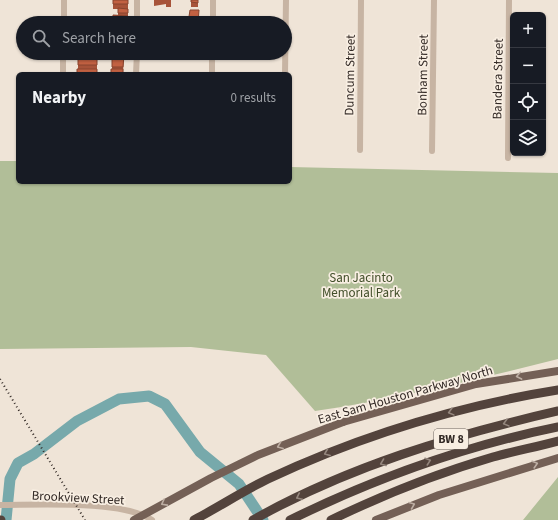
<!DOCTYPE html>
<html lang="en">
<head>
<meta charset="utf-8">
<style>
	:root { --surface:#171b24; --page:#242831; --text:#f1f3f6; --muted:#9ea1a6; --line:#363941 }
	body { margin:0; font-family:"Source Sans 3",sans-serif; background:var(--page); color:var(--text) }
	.controls { position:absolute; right:12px; top:12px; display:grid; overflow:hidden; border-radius:6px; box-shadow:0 1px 3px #0004 }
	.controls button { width:36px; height:36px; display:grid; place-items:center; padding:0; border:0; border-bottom:1px solid var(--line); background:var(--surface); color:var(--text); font:20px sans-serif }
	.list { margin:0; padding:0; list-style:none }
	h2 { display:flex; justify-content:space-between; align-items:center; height:52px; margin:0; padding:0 16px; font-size:17px }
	h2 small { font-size:13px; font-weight:400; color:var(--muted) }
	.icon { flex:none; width:22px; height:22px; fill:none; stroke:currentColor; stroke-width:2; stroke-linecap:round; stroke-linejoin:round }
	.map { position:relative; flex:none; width:558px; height:520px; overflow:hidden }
	.search { position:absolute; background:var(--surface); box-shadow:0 1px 3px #0004; left:16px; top:16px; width:276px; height:44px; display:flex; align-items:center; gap:10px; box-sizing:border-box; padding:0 14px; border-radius:22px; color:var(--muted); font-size:15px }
	.panel { position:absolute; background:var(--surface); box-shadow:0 1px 3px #0004; left:16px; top:72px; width:276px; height:112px; border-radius:6px }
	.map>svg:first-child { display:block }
</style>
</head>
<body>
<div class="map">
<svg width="558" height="520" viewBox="0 0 558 520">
	<rect width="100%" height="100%" fill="#efe4d7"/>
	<!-- green -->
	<path fill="#b1be98" d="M0 161H18V182H290V167L558 173V359C478 379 397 399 315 411L266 355 191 347 0 349Z
		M558 477V520H523Z"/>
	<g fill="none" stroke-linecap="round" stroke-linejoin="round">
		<!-- river -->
		<path stroke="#77a9ab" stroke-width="11" d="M6 520 10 479 18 463 34 454 77 421 119 399 149 396 165 404 200 452 239 484 263 520"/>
		<!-- minor -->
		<path stroke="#c7b4a3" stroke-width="6" d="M64 23V0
			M137 23V0
			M213 23V0
			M63 74V53
			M136 74 137 53
			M212 74V53
			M285 74 286 0
			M360 150 361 0
			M432 151 434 0
			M508 158 509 0
			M0 505C38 505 123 500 152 520"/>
		<!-- major -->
		<path stroke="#746056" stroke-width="8" d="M343 422 476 384 558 371
			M376 520 439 495 558 458"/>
		<!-- highway -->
		<path stroke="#53433c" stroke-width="9" d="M0 520H1
			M194 520C219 507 243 491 268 479 360 436 458 406 558 390
			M253 520C347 467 453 435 558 411
			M290 520C376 478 464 446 558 427
			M331 520C383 495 438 473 493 457 514 451 536 447 558 441"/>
		<!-- rail -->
		<path stroke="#322925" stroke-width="2" stroke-dasharray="1 3" stroke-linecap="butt" d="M0 379 85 520"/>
		<!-- major-bridge -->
		<path stroke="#746056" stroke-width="8" d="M134 520 211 478 258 455 343 422"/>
	</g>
	<!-- wall -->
	<path fill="#a75339" d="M113 0H128V23H113V15H118V9H113Z
		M154 0H171V7H166V4L154 6Z
		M191 0H198V7H191Z
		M78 53H97V74H77V69H78Z
		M112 55H124L123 74 112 69Z"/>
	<!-- building -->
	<path fill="#c26142" stroke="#88442e" d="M113 0H128V4H113Z
		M191 0H198V3L191 2Z
		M118 8 128 9V13H118Z
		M190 10H199L198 23H188Z
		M113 15 128 16 127 20 113 19Z
		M78 53H97V65H78Z
		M112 55H124L123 67H112Z
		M77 69H97V74L77 73Z
		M111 69H123V74H111Z"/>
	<!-- one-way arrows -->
	<defs><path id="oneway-chevron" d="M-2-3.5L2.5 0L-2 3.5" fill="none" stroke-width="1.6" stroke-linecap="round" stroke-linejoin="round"/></defs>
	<g stroke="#bdaea3">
		<use href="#oneway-chevron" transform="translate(519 376) rotate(169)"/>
		<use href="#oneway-chevron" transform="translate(280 446) rotate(159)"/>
		<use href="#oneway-chevron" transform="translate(535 464) rotate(-17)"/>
		<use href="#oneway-chevron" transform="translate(164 503) rotate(152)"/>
		<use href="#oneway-chevron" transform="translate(412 505) rotate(-22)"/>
	</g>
	<g stroke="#95877e">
		<use href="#oneway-chevron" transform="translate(451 412) rotate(165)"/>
		<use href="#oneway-chevron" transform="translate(506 423) rotate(165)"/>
		<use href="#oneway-chevron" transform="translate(327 453) rotate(158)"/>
		<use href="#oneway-chevron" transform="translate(428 461) rotate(-19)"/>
		<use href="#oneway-chevron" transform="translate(383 463) rotate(159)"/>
		<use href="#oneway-chevron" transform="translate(299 497) rotate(155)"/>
	</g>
	<g text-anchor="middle" stroke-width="3.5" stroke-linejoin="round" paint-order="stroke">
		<!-- shield labels -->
		<rect fill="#f8eee2" stroke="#6d645e" stroke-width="1" x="434" y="429" width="34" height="20" rx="3"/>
		<g font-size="12" font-weight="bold" fill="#322925">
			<text x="451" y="443">BW 8</text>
		</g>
		<!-- street labels -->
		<g font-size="13" fill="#322925" stroke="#f8eee2">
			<text transform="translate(349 75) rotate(-89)" y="5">Duncum Street</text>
			<text transform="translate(422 75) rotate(-89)" y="5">Bonham Street</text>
			<text transform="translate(497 79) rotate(-89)" y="5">Bandera Street</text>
			<text transform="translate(405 394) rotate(-16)" y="5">East Sam Houston Parkway North</text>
			<text transform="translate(78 497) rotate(3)" y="5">Brookview Street</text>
		</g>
		<!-- park labels -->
		<g font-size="13" fill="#424f2a" stroke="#f8eee2">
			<text x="361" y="282">San Jacinto<tspan x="361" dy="15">Memorial Park</tspan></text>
		</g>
	</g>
</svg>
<div class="controls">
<button>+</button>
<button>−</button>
<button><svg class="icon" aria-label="locate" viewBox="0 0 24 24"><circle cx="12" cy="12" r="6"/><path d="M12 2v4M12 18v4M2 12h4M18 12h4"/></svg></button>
<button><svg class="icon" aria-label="layers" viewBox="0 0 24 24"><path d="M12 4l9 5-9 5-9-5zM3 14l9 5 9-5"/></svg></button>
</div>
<div class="search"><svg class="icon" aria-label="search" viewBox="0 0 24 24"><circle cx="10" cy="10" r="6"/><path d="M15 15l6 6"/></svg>Search here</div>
<section class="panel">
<h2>Nearby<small>0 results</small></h2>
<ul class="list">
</ul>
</section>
</div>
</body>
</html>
